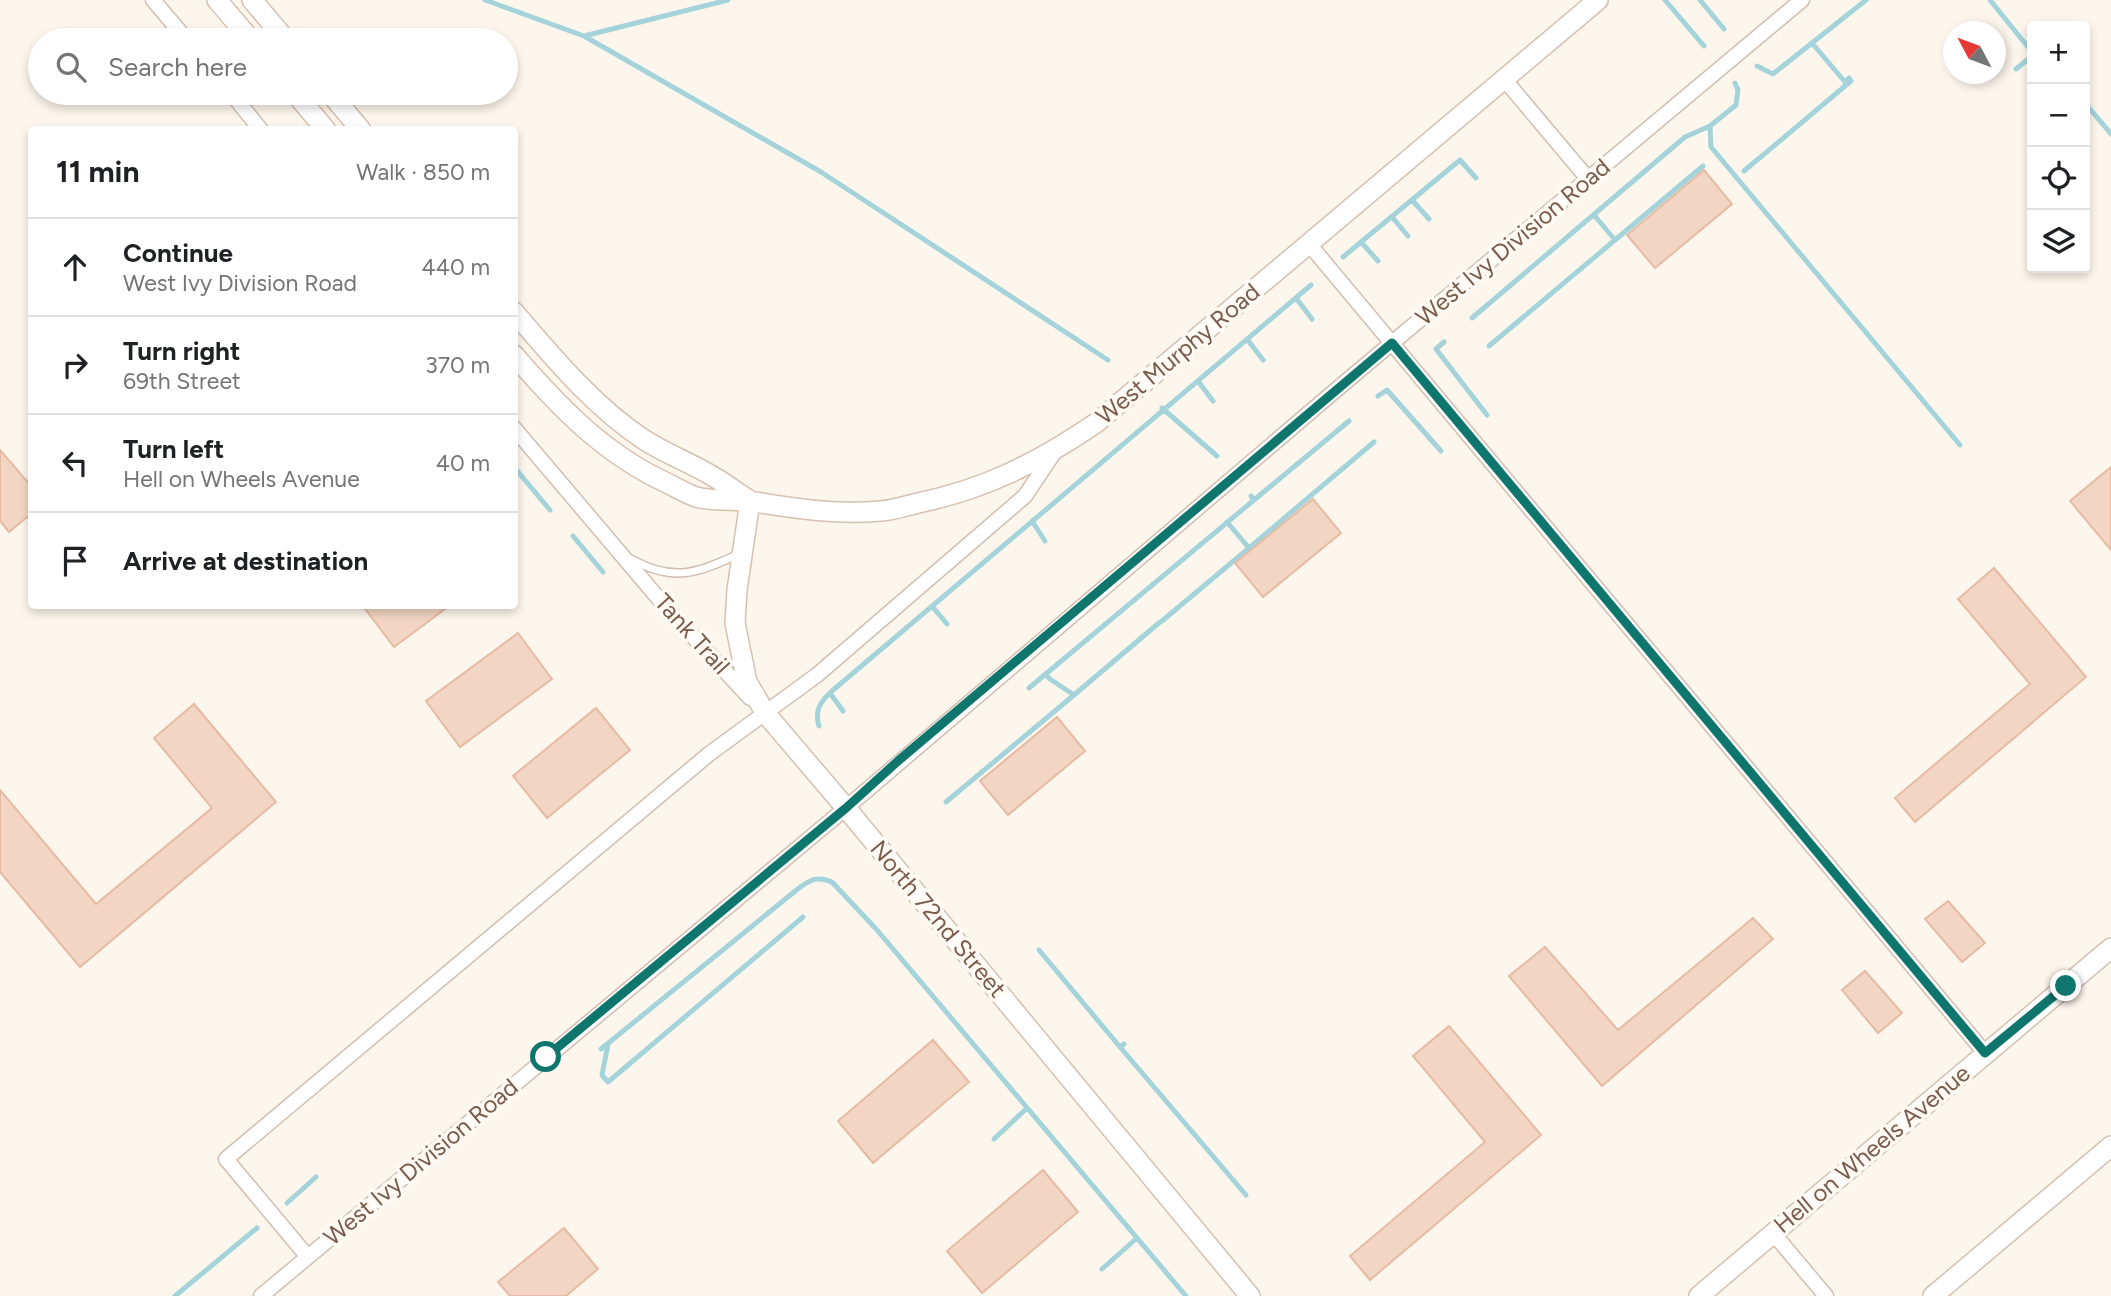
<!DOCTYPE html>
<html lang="en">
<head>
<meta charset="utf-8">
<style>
	:root { --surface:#fff; --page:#f2f2f2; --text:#202124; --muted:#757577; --line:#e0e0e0 }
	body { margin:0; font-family:Figtree,sans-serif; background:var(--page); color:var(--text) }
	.controls { position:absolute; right:21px; top:21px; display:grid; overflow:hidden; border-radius:7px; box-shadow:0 4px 10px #0003 }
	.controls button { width:63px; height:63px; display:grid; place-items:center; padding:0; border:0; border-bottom:2px solid var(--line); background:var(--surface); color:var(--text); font:35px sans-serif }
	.compass { position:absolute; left:1943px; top:21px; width:63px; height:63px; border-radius:50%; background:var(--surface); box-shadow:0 4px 10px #0003; rotate:311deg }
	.stop { position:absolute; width:21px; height:21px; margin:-16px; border:5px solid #0f766e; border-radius:50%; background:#fff }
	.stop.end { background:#0f766e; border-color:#fff; box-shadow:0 2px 7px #0008 }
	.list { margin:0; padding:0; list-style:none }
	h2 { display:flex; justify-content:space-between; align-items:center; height:91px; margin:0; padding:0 28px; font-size:30px }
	h2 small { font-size:23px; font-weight:400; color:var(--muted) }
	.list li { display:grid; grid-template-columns:46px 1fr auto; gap:21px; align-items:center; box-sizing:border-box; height:98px; padding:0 28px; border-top:2px solid var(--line) }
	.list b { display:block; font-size:26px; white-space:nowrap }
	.list p { margin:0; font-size:23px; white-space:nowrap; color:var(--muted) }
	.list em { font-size:23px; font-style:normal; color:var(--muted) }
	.icon { flex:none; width:38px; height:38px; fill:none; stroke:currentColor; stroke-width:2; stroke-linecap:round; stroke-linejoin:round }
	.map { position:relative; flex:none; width:2111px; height:1296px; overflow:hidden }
	.search { position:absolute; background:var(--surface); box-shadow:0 4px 10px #0003; left:28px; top:28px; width:490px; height:77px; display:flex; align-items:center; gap:18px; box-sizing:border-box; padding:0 24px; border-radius:38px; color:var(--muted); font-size:26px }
	.panel { position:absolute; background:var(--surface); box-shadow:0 4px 10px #0003; left:28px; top:126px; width:490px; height:483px; border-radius:7px }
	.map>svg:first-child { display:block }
</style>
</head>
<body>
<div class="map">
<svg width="2111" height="1296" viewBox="0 0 2111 1296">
	<rect width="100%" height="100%" fill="#fdf6ec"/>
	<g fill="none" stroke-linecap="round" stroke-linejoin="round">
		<!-- stream -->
		<path stroke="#a5d3da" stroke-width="5" d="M485 0 584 36 728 0
			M1665 0 1704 46
			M1700 0 1724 29
			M1990 0 2032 52
			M584 36 821 172 1108 360
			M1757 66 1773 74 1866 0
			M2016 69 2032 56
			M1735 83 1738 90 1736 105 1710 126 1711 147 1960 445
			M2085 103 2111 134
			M1744 171 1851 81 1849 78 1845 82 1812 43
			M1412 200 1429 219
			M1392 217 1408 236
			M1615 240 1703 166
			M1361 242 1378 261
			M1343 257 1460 160 1476 178
			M1296 298 1312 319
			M1472 318 1685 137 1710 126
			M1247 339 1263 360
			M1444 342 1436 349 1487 415
			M1489 346 1615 240 1594 215
			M1198 381 1213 401
			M1378 396 1387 390 1441 451
			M1162 408 1217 456
			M514 467 550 510
			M1251 496 1254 500 1349 421
			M1032 521 1045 541
			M573 536 603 572
			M1249 548 1374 442
			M932 606 947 624
			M1162 621 1249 548 1227 522
			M1029 688 1254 500
			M830 693 843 711
			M1074 695 1160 622
			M819 726C814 710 821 701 832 691L1311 285
			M946 802 1074 695 1050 679 1045 674
			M1039 950 1120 1047 1124 1044
			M608 1044 602 1075 608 1082 803 917
			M1120 1047 1246 1195
			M601 1049 799 888C811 879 818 876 832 882L877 930 1186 1296
			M994 1139 1027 1108
			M287 1203 316 1177
			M1102 1269 1137 1238
			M175 1296 257 1228"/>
	</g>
	<!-- building -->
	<path fill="#f3d5c3" stroke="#e6bba3" stroke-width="2" d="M1704 170 1732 204 1655 268 1627 235Z
		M0 450 32 487V513L9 532 0 521Z
		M2111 467V550L2070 501Z
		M1313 499 1341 533 1263 597 1235 563Z
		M1994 568 2086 677 1915 822 1895 798 2030 684 1958 599Z
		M363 606H449L394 647Z
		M518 633 552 679 460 747 426 701Z
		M194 704 276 802 80 967 0 872V790L96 904 212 808 154 738Z
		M596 708 630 750 547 818 513 776Z
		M1057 717 1085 751 1008 815 980 781Z
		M1948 901 1985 943 1962 962 1925 919Z
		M1753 918 1773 939 1602 1086 1509 976 1545 947 1618 1030Z
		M1865 971 1902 1013 1878 1033 1842 990Z
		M1449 1026 1541 1135 1370 1280 1350 1256 1485 1142 1413 1056Z
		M933 1040 969 1082 873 1163 838 1121Z
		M1043 1170 1078 1212 982 1293 947 1251Z
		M564 1228 598 1269 566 1296H510L498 1282Z"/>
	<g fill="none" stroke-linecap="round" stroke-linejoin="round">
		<!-- lane casing -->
		<g stroke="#d1beb0" stroke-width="10">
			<path id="lane" d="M631 559C674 583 697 573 739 554"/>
		</g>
		<!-- street casing -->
		<g stroke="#d1beb0" stroke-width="17">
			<path id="street" d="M153 0 187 40
				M1504 79 1589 180
				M231 93 261 130
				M1309 244 1985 1053
				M514 428 670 612 750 698
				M1773 1233 1826 1296
				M307 1256 226 1159 709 754 817 675 1025 496 1055 451
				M261 1296 846 808 1343 384 1802 0"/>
		</g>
		<!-- secondary casing -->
		<g stroke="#d6c0b0" stroke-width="22">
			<path id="secondary" d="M217 0 251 40
				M252 0 286 40
				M295 93 326 130
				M330 93 361 130
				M514 312C554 358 592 405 643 439 666 454 691 463 714 477 726 484 738 493 749 500
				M514 355C559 407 604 454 667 483 677 488 687 494 696 497 715 502 736 499 755 502 797 509 839 515 881 511 894 510 906 506 918 503 986 489 1039 462 1096 423L1598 0
				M750 501 737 590 735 623 747 682 766 714 846 808 1250 1296
				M1699 1296 2111 948
				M1933 1296 2111 1146"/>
		</g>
		<!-- lane -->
		<use href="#lane" stroke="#fff" stroke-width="7"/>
		<!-- street -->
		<use href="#street" stroke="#fff" stroke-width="14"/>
		<!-- secondary -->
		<use href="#secondary" stroke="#fff" stroke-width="19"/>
	</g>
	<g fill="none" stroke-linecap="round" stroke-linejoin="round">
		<!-- route -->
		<path stroke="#0f766e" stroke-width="9" d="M546 1057 846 808 898 761 1392 343 1985 1053 2066 986"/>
	</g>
	<g text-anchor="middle" stroke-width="7" stroke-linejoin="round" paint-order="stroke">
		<!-- street labels -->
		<g font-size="24" fill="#7a5c4d" stroke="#fffaf3">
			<text transform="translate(1513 242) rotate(-40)" y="8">West Ivy Division Road</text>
			<text transform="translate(1178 354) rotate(-40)" y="8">West Murphy Road</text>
			<text transform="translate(692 634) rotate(48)" y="8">Tank Trail</text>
			<text transform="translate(938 919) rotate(50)" y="8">North 72nd Street</text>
			<text transform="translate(1872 1149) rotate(-40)" y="8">Hell on Wheels Avenue</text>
			<text transform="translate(421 1162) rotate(-40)" y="8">West Ivy Division Road</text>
		</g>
	</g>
</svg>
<div class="controls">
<button>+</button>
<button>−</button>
<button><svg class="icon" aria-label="locate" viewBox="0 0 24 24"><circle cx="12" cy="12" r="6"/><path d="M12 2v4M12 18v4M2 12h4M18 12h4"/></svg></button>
<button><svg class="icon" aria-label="layers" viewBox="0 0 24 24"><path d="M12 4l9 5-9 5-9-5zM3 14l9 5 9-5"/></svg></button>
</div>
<svg class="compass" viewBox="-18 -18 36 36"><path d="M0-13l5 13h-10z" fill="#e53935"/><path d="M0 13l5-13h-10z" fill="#757577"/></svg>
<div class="stop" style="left:546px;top:1057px"></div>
<div class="stop end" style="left:2066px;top:986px"></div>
<div class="search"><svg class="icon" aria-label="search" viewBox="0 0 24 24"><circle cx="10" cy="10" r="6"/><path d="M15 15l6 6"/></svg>Search here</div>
<section class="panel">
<h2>11 min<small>Walk · 850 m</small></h2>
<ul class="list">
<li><svg class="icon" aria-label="ahead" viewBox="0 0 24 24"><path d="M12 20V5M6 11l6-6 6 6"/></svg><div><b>Continue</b><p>West Ivy Division Road</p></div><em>440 m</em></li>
<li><svg class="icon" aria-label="right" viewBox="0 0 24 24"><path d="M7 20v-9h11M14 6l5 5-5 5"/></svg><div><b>Turn right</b><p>69th Street</p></div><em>370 m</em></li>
<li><svg class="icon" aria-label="left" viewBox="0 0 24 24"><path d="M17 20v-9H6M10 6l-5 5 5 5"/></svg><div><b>Turn left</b><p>Hell on Wheels Avenue</p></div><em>40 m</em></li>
<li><svg class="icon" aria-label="arrive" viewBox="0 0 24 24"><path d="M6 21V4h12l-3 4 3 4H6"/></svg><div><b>Arrive at destination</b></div></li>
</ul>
</section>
</div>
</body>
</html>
